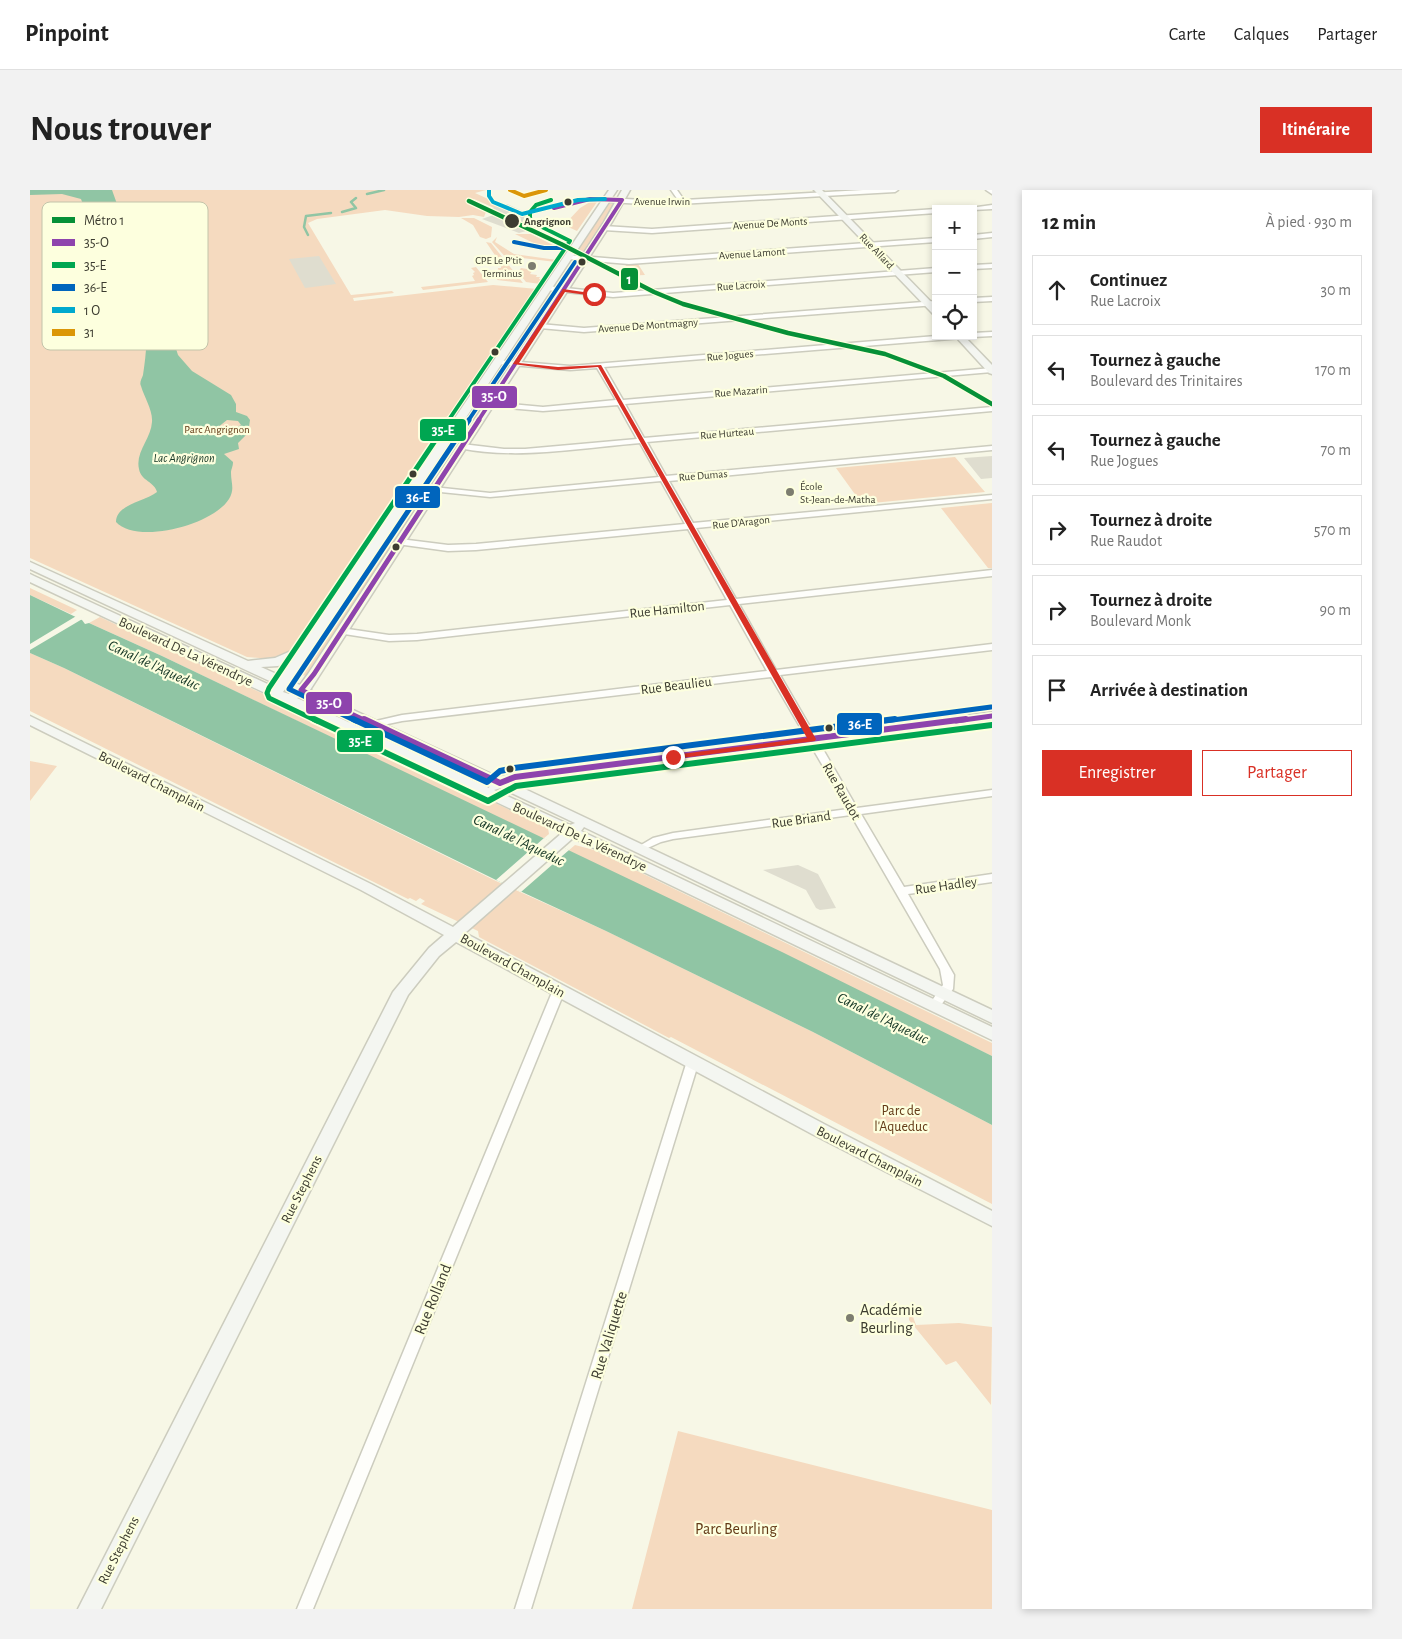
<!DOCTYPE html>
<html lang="fr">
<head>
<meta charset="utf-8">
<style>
	:root { --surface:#fff; --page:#f2f2f2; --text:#222; --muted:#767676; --line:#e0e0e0; --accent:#d93025 }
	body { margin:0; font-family:"Alegreya Sans",sans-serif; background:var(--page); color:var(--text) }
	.controls { position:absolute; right:15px; top:15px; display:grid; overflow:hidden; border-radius:0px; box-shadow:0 2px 8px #0003 }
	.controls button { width:45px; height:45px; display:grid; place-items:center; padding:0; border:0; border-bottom:1px solid var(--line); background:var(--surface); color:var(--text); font:25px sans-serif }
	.stop { position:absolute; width:15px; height:15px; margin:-11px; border:4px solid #d93025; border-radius:50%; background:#fff }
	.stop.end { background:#d93025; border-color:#fff; box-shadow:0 1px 5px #0008 }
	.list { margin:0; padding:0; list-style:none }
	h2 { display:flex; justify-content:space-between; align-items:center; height:65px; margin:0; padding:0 20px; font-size:21px }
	h2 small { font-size:16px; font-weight:400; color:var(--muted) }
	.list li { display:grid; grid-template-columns:32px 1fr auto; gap:15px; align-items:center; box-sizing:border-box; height:70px; margin:0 10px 10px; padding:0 10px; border:1px solid var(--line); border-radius:0px }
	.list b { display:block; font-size:19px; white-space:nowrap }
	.list p { margin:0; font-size:16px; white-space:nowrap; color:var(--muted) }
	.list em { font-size:16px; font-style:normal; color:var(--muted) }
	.actions { display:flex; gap:10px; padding:15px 20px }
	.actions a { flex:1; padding:11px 0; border:1px solid var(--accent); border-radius:0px; text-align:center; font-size:18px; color:var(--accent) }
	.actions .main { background:var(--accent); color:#fff }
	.icon { flex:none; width:28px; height:28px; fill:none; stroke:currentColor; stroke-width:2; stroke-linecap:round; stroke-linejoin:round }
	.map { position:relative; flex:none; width:962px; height:1419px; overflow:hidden; border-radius:0px }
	header { display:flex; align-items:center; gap:30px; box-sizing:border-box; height:70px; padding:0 25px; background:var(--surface); border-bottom:1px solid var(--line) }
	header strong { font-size:24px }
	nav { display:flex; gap:28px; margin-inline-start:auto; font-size:18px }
	.intro { display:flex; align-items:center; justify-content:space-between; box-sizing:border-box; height:120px; padding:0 30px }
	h1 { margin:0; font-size:35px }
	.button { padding:12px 22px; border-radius:0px; background:var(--accent); color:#fff; font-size:18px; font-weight:700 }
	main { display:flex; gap:30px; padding:0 30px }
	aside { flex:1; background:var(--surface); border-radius:0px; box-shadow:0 2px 8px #0003 }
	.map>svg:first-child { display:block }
</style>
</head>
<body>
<header>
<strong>Pinpoint</strong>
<nav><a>Carte</a><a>Calques</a><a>Partager</a></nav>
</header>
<div class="intro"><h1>Nous trouver</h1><a class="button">Itinéraire</a></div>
<main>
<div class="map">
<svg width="962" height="1419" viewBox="0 0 962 1419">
	<rect width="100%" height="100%" fill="#f7f7e6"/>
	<!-- green -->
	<path fill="#f5dabf" d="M0 0H456L445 3 478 18H464L444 9 437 13 456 22 454 27 443 25 429 27 397 26 355 20 287 29 278 33 321 105 362 101 364 103 323 108 324 111 463 95 507 99 508 101 465 163 463 162 462 167 373 298H370L369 300 372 301 262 461 240 469 217 467 0 368Z
		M560 12H567L547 41 534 35 550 18Z
		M579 14H582V16L575 31 554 63 546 62Z
		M431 28H444L462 37 461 47 456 49 450 47 443 35Z
		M485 44H501L527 57 525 60H518Z
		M467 47 465 52 484 64 527 70 526 72 492 68 489 72 479 71 462 52Z
		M456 52 461 53 493 93 467 90 468 78H471V74Z
		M608 74 615 85 590 86 596 75Z
		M446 77 458 92 393 100 391 97 445 91 442 86 444 85 443 83 445 82 441 78Z
		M491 78 503 80 500 84 507 85 506 87H510L509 89 514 90 510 94 496 92 488 82Z
		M518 104 524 105 514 118 512 128 486 167 477 166Z
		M467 179 478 180 405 290 394 289Z
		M925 267 955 302 832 314 806 278Z
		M382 306 394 308 277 486 265 484Z
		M962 313V378H958L911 318Z
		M0 398 47 420 41 424 0 405Z
		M70 427 518 638 519 644 513 649 132 466 59 433Z
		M0 463 34 478 466 691 576 741 783 842 962 935V1014L641 847 639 848 449 747 448 741 391 714 395 711 390 708 386 711 380 708 378 709 0 521Z
		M0 571 27 576 0 611Z
		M545 655 564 660 962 853V866L538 661Z
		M882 1124 886 1135 929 1133 962 1137 961 1215 926 1171 916 1175 879 1130V1126Z
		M648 1241 962 1320V1419H602Z"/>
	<!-- water -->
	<path fill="#90c5a4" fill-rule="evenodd" d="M0 0H82L87 14 88 30 102 49 105 63 115 69 125 87 128 99 127 112 129 122 140 140 148 165 162 181 201 205 206 214V222L217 226 220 230 218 243 208 253 209 259 194 264 203 272C203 277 201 279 201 283 201 293 205 299 199 309 183 335 107 355 86 332 86 314 116 311 127 302 125 292 111 291 109 279 105 262 121 249 122 232 123 220 114 207 111 196 109 193 112 188 113 185 115 171 117 158 116 144 104 120 74 125 56 110 53 92 67 77 70 61 72 52 69 44 70 34L54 17 51 9 32 4 0 5ZM68 97 80 99 93 111C84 113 74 110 66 104ZM197 230 208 231 211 235 197 243H187V238Z
		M0 405 52 430 55 434 59 433 132 466 752 762 962 866V935L783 842 576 741 466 690 34 478 0 463Z"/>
	<!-- pier -->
	<path fill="#f7f7e6" d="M48 425 54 428 0 460V454Z
		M514 648 539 660 491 702 466 690Z"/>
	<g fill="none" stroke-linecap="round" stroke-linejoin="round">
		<!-- stream -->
		<path stroke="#90c5a4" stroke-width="2.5" d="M337 4 354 0
			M312 22 326 18 321 12 326 8
			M278 45 274 37 276 26 301 23"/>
	</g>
	<!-- building -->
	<path fill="#dfddcf" d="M477 14 495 22 492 23 517 35 489 43 452 29 463 25 458 23 461 22 456 20Z
		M289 66 306 94 275 98 259 69Z
		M962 266V288L951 289 934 268Z
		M768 675 788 684 806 718 790 720 786 718 776 700 733 680Z"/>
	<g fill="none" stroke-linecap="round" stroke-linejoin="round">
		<!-- street casing -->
		<g stroke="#ccccbe" stroke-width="3">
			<path id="street" d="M641 0H647L654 10 833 0H868L865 2 631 15 578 12 575 10 578 8 631 11 648 10Z
				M956 0H962V4Z
				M962 15V19L943 20V19H933Z
				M906 19V23L622 43 574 40 571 38 574 36 622 39Z
				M962 43V47L943 49V45Z
				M906 48V52L599 74 538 69 535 67 538 65 599 70Z
				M962 74V78L943 79V75Z
				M906 78V82L583 107 517 100 514 98 517 96 583 103Z
				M962 107V111L943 112V108Z
				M906 111V115L554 142 510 138 507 136 510 134 554 138Z
				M962 142V146L943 147 940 146H943V143Z
				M906 146H936L933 148 574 177 593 210 962 178V182L595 214 614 248 962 217V221L617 252 636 286 962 256V260L639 291 663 333 962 305V309L666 338 706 409 962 380V386L709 414 746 480 962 454V460L750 485 827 618 962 600V606L831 624 874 697 962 684V692L878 704 924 785 923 799 908 819H900L898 816 913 795 910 779 821 625 643 649 631 652 611 661 606 658 623 648 643 643 818 619 741 487 372 531 353 535 337 546H329L328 544 329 542 346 531 372 525 737 481 700 415 387 450 359 451 308 443V439L311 438 359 445 387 444 697 410 658 339 446 360 418 361 367 354 366 352 370 349 418 355 446 354 655 334 631 291 460 307 381 299 380 297 384 295 460 303 629 287 610 253C550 258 488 270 429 258V254H432L474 259H495L607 249 588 215 513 221 457 216 456 214 460 212 513 217 586 210 567 178 540 180 468 174 464 172 465 170 540 176Z
				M529 796 533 797 535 800 283 1419H267L523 800 525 797Z
				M663 866 667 868 669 871 501 1419H485L657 871 659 868Z"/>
		</g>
		<!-- secondary casing -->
		<g stroke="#ccccbe" stroke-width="3">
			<path id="secondary" d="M579 0H587L261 491 270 495 278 484 574 32 592 0H600L582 32 280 500 468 587 485 583 962 522V530L480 592 962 820V833L556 638 554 637 551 641 962 837V850L543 648 435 743 794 934 962 1021V1036L782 944 426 752 409 766 378 805 71 1419H48L363 802 399 758 414 745 331 700 0 535V526L341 694 423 737 532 643 0 392V384L4 386 244 497 246 494 0 379V372L218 471 245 468 270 457ZM261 471 251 486 231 477 248 476ZM256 498 262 501 259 504 253 502ZM272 506 460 593 459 598 267 508ZM471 598 545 633 540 635 464 600Z
				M784 0H792L906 117V125L903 124Z
				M925 146H934L962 175V184L959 183Z"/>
		</g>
		<!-- street -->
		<use href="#street" fill="#fefefb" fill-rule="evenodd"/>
		<!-- secondary -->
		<use href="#secondary" fill="#f4f6f1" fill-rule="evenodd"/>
		<!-- bus-1-far2 casing -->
		<g stroke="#fdffde" stroke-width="6">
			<path id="bus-1-far2" d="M448 231 592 10 560 9 524 18"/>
		</g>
		<!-- bus-1-far1 casing -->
		<g stroke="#fdffde" stroke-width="8">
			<path id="bus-1-far1" d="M336 531 271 500 284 484 449 230
				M926 531 962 526"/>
		</g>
		<!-- bus-1 casing -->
		<g stroke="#fdffde" stroke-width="10">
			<path id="bus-1" d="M334 529 470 593 485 587 936 529"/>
		</g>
		<!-- bus-2-far2 casing -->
		<g stroke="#fdffde" stroke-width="6">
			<path id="bus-2-far2" d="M418 231 540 51 504 33 500 28V22L506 15 521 10"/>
		</g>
		<!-- bus-2-far1 casing -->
		<g stroke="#fdffde" stroke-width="8">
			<path id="bus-2-far1" d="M287 531 239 508 237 503 239 498 419 230"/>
		</g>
		<!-- bus-2 casing -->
		<g stroke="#fdffde" stroke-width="10">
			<path id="bus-2" d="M284 529 458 611 486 596 962 535"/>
		</g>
		<!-- bus-3-far2 casing -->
		<g stroke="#fdffde" stroke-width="6">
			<path id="bus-3-far2" d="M484 52 514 58H538
				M438 231 545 72"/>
		</g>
		<!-- bus-3-far1 casing -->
		<g stroke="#fdffde" stroke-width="8">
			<path id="bus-3-far1" d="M326 531 259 499 439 230
				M855 531 961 517"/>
		</g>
		<!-- bus-3 casing -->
		<g stroke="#fdffde" stroke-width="10">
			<path id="bus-3" d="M323 529 457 592 470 581 484 578 865 529"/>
		</g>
		<!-- bus-4 casing -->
		<g stroke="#fdffde" stroke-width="6">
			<path id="bus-4" d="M459 0V6L463 12 492 24 548 10 575 9"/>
		</g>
		<!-- bus-5 casing -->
		<g stroke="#fdffde" stroke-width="6">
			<path id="bus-5" d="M480 0 494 6 516 0"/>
		</g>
		<!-- bus-1-far2 -->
		<use href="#bus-1-far2" stroke="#8e44ad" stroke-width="4"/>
		<!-- bus-1-far1 -->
		<use href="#bus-1-far1" stroke="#8e44ad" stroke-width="5"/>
		<!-- bus-1 -->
		<use href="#bus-1" stroke="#8e44ad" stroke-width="6"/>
		<!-- bus-2-far2 -->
		<use href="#bus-2-far2" stroke="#00a651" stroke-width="4"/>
		<!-- bus-2-far1 -->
		<use href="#bus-2-far1" stroke="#00a651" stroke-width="5"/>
		<!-- bus-2 -->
		<use href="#bus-2" stroke="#00a651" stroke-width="6"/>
		<!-- bus-3-far2 -->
		<use href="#bus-3-far2" stroke="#0065bd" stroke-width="4"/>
		<!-- bus-3-far1 -->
		<use href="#bus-3-far1" stroke="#0065bd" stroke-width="5"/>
		<!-- bus-3 -->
		<use href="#bus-3" stroke="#0065bd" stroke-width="6"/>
		<!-- bus-4 -->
		<use href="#bus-4" stroke="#00a9ce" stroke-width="4"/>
		<!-- bus-5 -->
		<use href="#bus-5" stroke="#db9607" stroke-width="4"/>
		<!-- metro-1 casing -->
		<g stroke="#fdffde" stroke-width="7">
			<path id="metro-1" d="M439 11 531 54 624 102 653 114 758 143 855 164 914 186 962 214"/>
		</g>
		<!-- metro-1 -->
		<use href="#metro-1" stroke="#069037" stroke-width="4.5"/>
	</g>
	<!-- route -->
	<path fill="#d93025" d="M533 99 567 104 564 106 535 102 489 173 528 177 571 175 786 549 785 551 643 569 640 567 643 565 777 548 568 177 528 180 483 174Z"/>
	<!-- markers -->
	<g fill="#3c3c30" stroke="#fdffde" stroke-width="2">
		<circle cx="538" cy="12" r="4.5"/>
		<circle cx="482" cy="31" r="8"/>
		<circle cx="552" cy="72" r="4.5"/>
		<circle cx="465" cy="162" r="4.5"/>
		<circle cx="383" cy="284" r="4.5"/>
		<circle cx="366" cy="357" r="4.5"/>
		<circle cx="799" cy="538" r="4.5"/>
		<circle cx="480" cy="579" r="4.5"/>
	</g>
	<g fill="#7d7d70" stroke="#fdffde" stroke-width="2">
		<circle cx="502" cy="76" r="5"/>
		<circle cx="760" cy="302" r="5"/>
		<circle cx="820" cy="1128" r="5"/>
	</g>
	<g text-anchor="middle" stroke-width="4.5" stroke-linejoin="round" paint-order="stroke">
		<!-- far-street labels -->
		<g font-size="11" fill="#3c3c30" stroke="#fdffde">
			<text x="632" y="15">Avenue Irwin</text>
			<text transform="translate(740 33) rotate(-4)" y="4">Avenue De Monts</text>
			<text transform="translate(847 61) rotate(46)" y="4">Rue Allard</text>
			<text transform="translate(722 63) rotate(-4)" y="4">Avenue Lamont</text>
			<text transform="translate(711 95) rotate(-4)" y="4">Rue Lacroix</text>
			<text transform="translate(618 135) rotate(-4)" y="4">Avenue De Montmagny</text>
			<text transform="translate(700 165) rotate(-5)" y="4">Rue Jogues</text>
			<text transform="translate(711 201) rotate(-5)" y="4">Rue Mazarin</text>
			<text transform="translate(697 243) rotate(-5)" y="4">Rue Hurteau</text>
			<text transform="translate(673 285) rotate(-5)" y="4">Rue Dumas</text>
			<text transform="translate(711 332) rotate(-6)" y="4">Rue D'Aragon</text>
		</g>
		<!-- far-stop labels -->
		<g font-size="11" font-weight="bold" fill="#3c3c30" stroke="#fdffde" text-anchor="start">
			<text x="494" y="35">Angrignon</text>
		</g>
		<!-- far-poi labels -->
		<g font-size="11" fill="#3c3c30" stroke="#fdffde" text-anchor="end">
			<text x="492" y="74">CPE Le P'tit<tspan x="492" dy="13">Terminus</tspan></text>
			<text x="770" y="300" text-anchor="start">École<tspan x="770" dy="13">St-Jean-de-Matha</tspan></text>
		</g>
		<!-- far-park labels -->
		<g font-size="11" fill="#633a16" stroke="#fdffde">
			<text x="187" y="243">Parc Angrignon</text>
		</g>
		<!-- far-water labels -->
		<g font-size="12" font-style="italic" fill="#133524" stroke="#fdffde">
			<text x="154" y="272">Lac Angrignon</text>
		</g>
		<!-- street labels -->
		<g font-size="14" fill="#3c3c30" stroke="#fdffde">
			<text transform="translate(637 419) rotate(-6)" y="5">Rue Hamilton</text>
			<text transform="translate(156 461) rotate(25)" y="5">Boulevard De La Vérendrye</text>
			<text transform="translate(646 495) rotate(-7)" y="5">Rue Beaulieu</text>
			<text transform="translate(122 591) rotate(27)" y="5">Boulevard Champlain</text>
			<text transform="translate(812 601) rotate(60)" y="5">Rue Raudot</text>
			<text transform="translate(771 629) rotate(-8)" y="5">Rue Briand</text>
			<text transform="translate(550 646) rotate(25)" y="5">Boulevard De La Vérendrye</text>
			<text transform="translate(916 695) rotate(-8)" y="5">Rue Hadley</text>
			<text transform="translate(483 775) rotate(29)" y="5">Boulevard Champlain</text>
			<text transform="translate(840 966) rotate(27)" y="5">Boulevard Champlain</text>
			<text transform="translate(271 999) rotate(-63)" y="5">Rue Stephens</text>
			<text transform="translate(88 1360) rotate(-63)" y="5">Rue Stephens</text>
		</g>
		<!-- park labels -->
		<g font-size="14" fill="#633a16" stroke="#fdffde">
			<text x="871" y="925">Parc de<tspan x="871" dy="16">l'Aqueduc</tspan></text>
		</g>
		<!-- water labels -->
		<g font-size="15" font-style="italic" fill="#133524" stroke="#fdffde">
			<text transform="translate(124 475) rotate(25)" y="5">Canal de l'Aqueduc</text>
			<text transform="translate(489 650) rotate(26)" y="5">Canal de l'Aqueduc</text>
			<text transform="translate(853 828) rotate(26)" y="5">Canal de l'Aqueduc</text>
		</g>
		<!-- near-street labels -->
		<g font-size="16" fill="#3c3c30" stroke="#fdffde">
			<text transform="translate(402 1109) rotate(-68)" y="6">Rue Rolland</text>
			<text transform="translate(578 1145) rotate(-73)" y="6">Rue Valiquette</text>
		</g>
		<!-- near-poi labels -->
		<g font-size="16" fill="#3c3c30" stroke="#fdffde" text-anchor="start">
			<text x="830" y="1125">Académie<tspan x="830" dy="18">Beurling</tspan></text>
		</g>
		<!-- near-park labels -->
		<g font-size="16" fill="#633a16" stroke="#fdffde">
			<text x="706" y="1344">Parc Beurling</text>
		</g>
	</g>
	<!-- legend -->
	<rect x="12" y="12" width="166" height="148" rx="8" fill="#fdffde" stroke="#c3c4aa" stroke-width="1"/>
	<rect x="22" y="27" width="23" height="6" fill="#069037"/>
	<rect x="22" y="49" width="23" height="7" fill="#8e44ad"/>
	<rect x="22" y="72" width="23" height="6" fill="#00a651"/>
	<rect x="22" y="94" width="23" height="7" fill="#0065bd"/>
	<rect x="22" y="117" width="23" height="6" fill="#00a9ce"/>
	<rect x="22" y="139" width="23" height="7" fill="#db9607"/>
	<g font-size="14" fill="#3c3c30">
		<text x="54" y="35">Métro 1</text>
		<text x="54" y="57">35-O</text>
		<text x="54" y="80">35-E</text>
		<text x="54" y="102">36-E</text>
		<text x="54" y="125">1 O</text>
		<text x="54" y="147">31</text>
	</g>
	<g stroke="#fdffde" stroke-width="2">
		<rect x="590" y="77" width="19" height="24" rx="5" fill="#069037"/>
		<rect x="441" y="195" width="47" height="24" rx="5" fill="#8e44ad"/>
		<rect x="389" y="228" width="48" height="24" rx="5" fill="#00a651"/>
		<rect x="364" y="295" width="47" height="24" rx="5" fill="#0065bd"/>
		<rect x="275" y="501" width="48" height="24" rx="5" fill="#8e44ad"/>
		<rect x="806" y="522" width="47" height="24" rx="5" fill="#0065bd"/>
		<rect x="306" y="539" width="48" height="24" rx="5" fill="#00a651"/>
	</g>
	<g font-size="14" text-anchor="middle" font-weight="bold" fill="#fff">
		<text x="599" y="94">1</text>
		<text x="464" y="211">35-O</text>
		<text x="413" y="245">35-E</text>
		<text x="388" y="312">36-E</text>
		<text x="299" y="518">35-O</text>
		<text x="830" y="539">36-E</text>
		<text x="330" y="556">35-E</text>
	</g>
</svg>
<div class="controls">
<button>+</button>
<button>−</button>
<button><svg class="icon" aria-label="locate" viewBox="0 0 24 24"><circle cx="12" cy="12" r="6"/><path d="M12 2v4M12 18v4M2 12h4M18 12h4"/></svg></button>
</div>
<div class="stop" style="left:564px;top:104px"></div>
<div class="stop end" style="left:643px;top:567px"></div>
</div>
<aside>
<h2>12 min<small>À pied · 930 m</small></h2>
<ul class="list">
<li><svg class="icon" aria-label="ahead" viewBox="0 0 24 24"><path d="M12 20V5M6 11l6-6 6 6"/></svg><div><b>Continuez</b><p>Rue Lacroix</p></div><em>30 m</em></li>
<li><svg class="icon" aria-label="left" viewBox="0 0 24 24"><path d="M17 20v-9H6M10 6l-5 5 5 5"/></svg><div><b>Tournez à gauche</b><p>Boulevard des Trinitaires</p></div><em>170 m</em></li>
<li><svg class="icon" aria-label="left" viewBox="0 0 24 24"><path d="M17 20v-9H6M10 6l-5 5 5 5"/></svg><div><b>Tournez à gauche</b><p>Rue Jogues</p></div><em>70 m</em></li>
<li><svg class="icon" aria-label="right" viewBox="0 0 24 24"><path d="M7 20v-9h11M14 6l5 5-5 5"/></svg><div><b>Tournez à droite</b><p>Rue Raudot</p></div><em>570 m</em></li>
<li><svg class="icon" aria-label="right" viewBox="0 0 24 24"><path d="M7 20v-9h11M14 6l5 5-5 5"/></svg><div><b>Tournez à droite</b><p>Boulevard Monk</p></div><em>90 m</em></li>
<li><svg class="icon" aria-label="arrive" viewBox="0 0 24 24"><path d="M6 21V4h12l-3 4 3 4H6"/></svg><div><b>Arrivée à destination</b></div></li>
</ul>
<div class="actions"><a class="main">Enregistrer</a><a>Partager</a></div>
</aside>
</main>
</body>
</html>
